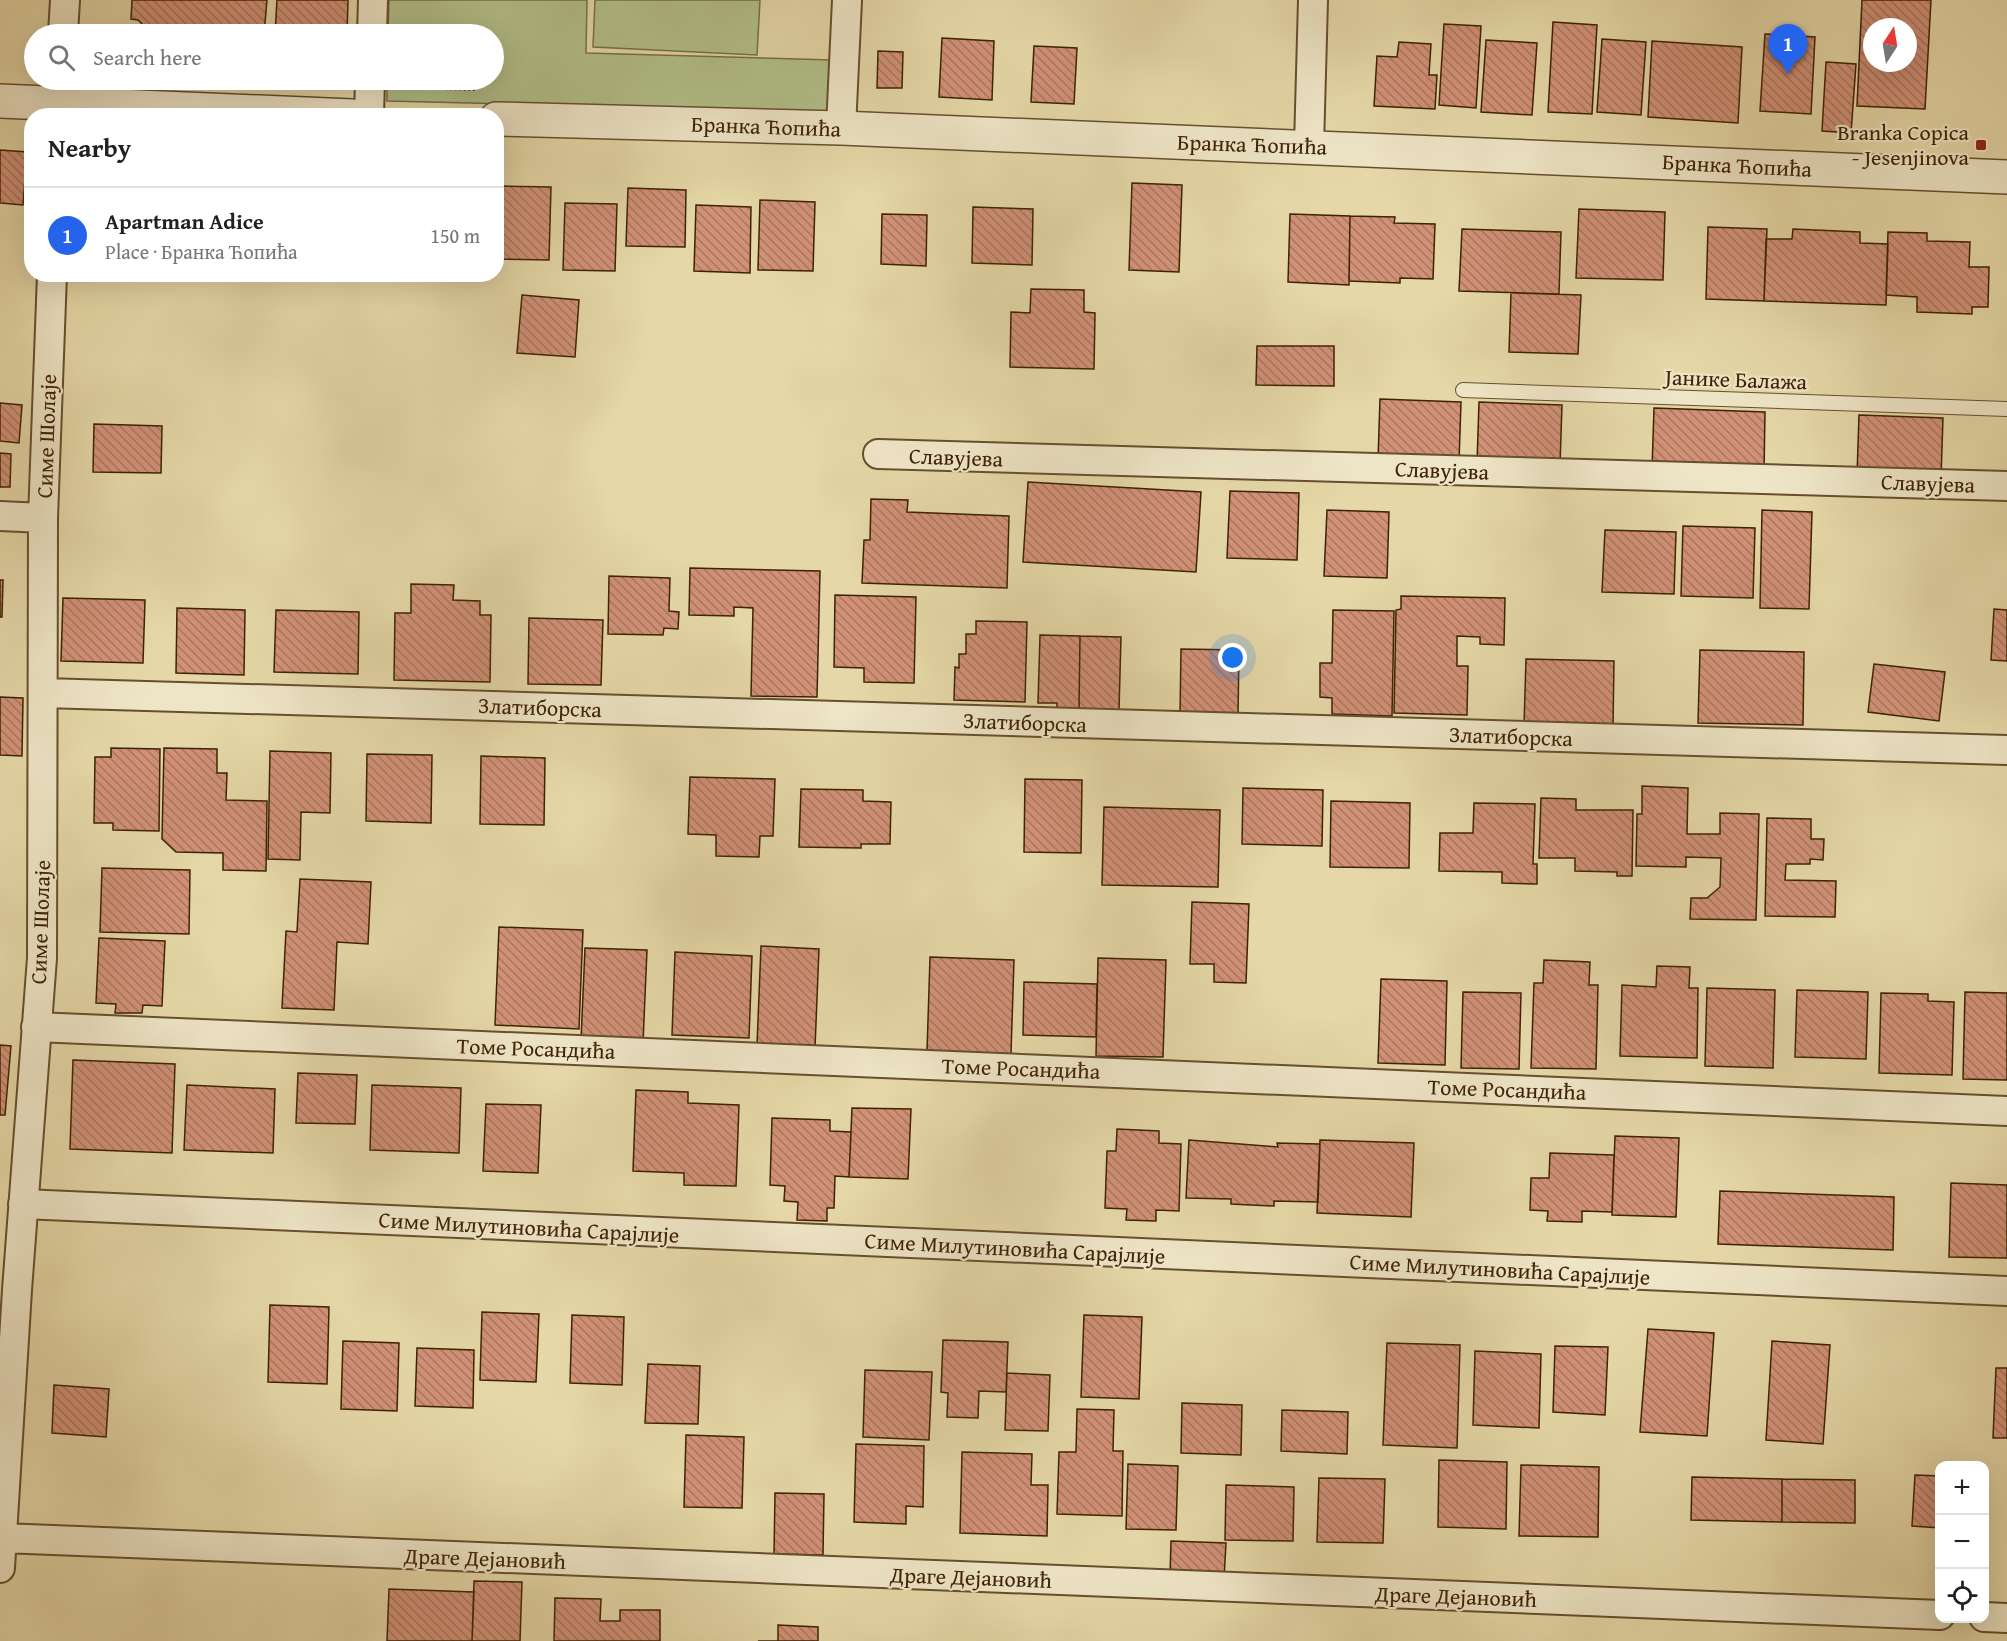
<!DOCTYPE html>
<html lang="en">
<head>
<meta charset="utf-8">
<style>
	:root { --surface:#fff; --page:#f6f6f6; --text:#202124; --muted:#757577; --line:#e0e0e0; --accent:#2563eb }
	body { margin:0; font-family:"Gentium Book Plus",serif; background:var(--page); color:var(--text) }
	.controls { position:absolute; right:18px; bottom:18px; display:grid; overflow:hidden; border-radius:12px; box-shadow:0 6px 24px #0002 }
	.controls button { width:54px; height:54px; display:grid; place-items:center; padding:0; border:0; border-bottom:2px solid var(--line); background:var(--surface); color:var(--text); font:30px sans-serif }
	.compass { position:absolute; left:1863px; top:18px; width:54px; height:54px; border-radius:50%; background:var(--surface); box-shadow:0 6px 24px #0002; rotate:12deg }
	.you { position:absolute; left:1233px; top:658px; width:21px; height:21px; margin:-15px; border:4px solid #fff; border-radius:50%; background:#1a73e8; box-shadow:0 0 0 9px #1a73e833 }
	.badge { display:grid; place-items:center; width:39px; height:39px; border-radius:50%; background:var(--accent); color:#fff; font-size:20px; font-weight:700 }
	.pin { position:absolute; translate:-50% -50px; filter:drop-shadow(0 2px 3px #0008) }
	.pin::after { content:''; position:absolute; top:32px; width:21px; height:18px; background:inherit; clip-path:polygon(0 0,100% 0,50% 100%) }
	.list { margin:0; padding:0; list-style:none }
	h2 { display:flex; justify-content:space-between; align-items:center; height:78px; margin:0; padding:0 24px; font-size:26px }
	h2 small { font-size:20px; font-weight:400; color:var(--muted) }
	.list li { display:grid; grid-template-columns:39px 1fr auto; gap:18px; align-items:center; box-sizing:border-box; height:96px; padding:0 24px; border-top:2px solid var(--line) }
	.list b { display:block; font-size:22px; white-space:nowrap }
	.list p { margin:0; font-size:20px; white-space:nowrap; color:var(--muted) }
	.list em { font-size:20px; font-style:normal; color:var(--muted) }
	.icon { flex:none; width:33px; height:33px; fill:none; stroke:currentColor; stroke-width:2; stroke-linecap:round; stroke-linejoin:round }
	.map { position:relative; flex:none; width:2007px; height:1641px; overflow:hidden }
	.search { position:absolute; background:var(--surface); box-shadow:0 6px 24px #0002; left:24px; top:24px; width:480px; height:66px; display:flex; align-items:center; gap:15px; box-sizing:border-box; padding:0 21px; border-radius:33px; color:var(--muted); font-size:22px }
	.panel { position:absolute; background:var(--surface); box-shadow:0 6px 24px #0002; left:24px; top:108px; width:480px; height:174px; border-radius:24px }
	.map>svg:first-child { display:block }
</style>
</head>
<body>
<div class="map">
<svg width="2007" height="1641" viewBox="0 0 2007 1641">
	<defs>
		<pattern id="building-back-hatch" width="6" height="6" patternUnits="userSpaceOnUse" patternTransform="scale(1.5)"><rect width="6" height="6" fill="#d19177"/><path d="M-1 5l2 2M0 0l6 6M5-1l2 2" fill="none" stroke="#ab765f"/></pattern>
	</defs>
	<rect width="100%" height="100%" fill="#e5d7a7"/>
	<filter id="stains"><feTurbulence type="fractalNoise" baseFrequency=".00333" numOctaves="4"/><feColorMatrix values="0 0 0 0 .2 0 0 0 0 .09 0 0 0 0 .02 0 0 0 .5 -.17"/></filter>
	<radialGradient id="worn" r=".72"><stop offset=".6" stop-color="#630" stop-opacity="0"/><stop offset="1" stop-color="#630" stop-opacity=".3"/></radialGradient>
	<!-- green -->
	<path fill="#b2bf89" stroke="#787046" stroke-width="1.5" d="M389 0H587L586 53 832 60 831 112 387 101V80H494V34H388Z
		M595 0H760L757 55 593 47Z"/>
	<!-- building -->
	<path fill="url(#building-back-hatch)" stroke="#3d2204" stroke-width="1.5" fill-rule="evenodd" d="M132 0H267L264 34H152L138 20 131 19Z
		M277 0H348L347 34H275Z
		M1862 0H1931L1925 109 1857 106ZM1872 27H1908V63H1872Z
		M1553 22 1597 25 1592 114 1548 112Z
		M1444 24 1481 26 1476 108 1439 105Z
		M1765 34 1815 37 1811 114 1760 111Z
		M942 38 994 41 992 100 939 97Z
		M1602 39 1646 42 1641 115 1597 112Z
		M1486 40 1537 43 1532 115 1481 112Z
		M1652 41 1742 47 1738 123 1648 117Z
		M1399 42 1431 44 1429 75H1437L1435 109 1374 106 1377 56 1397 57Z
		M1034 46 1077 48 1074 104 1031 102Z
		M878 51 903 52 902 88H877Z
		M1826 62 1856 64 1851 133 1822 131Z
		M273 80H345L344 85 273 82Z
		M0 150 27 152 23 205 0 203Z
		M1132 183 1182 185 1179 272 1129 270Z
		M501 186 551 187 549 260 499 259Z
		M628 188 686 190 685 247 626 246Z
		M760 200 815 202 813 271 758 270Z
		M565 203 617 204 615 271 563 270Z
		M696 205 751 207 750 273 694 271Z
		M973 207 1033 209 1032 265 972 263Z
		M1579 209 1665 212 1663 280 1576 278Z
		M882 214 927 215 926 266 881 264Z
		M1290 214 1350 216 1349 285 1288 282Z
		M1350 216 1395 217 1394 223 1435 224 1433 279 1400 278V283L1349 281Z
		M1708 227 1767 229 1764 301 1706 299Z
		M1462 229 1561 232 1559 294 1459 291Z
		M1793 229 1860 232V243L1888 244 1886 305 1764 301 1766 239H1792Z
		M1888 232 1927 233V241L1970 242 1969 267H1989L1988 307H1972V314L1917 312V297L1886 295Z
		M1031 289 1084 290V312L1095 313 1094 369 1010 367 1011 312 1030 313Z
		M1511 293 1581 295 1578 354 1509 352Z
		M522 295 579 300 575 357 517 353Z
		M1257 346H1334V386L1256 385Z
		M1380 399 1461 402 1459 462 1378 460Z
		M1479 402 1562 405 1560 465 1477 463Z
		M0 403 22 405 19 443 0 441Z
		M1654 408 1765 412 1764 472 1652 469Z
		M1859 415 1943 418 1941 478 1857 475Z
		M94 424 162 426 161 473 93 472Z
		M0 453 11 454 10 487H0Z
		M1028 482 1201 492 1196 572 1023 562Z
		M1230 491 1299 493 1297 560 1227 558Z
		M871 499 908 500 907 512 1009 516 1007 588 862 583 864 540H870Z
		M1327 510 1389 512 1387 578 1324 576Z
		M1762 510 1812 512 1809 609 1760 608Z
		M1683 526 1755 528 1753 598 1681 596Z
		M1605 530 1676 532 1674 594 1602 592Z
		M690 568 820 571 817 697 751 696 753 608 734 607V616L689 615Z
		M609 576 670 578 669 611 679 612 678 629 664 628 663 635 608 634Z
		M0 580H3L2 617H0Z
		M411 584 454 585 453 600 480 601V615H491L490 682 394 680 395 613H411Z
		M835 595 916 597 914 683 864 682V668L834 667Z
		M1401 596 1505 598 1504 645 1480 644V637L1457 636V666H1468L1467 715 1394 713 1396 610 1401 609Z
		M63 598 145 600 143 663 61 661Z
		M177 608 245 610 244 675 176 673Z
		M1994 609 2007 610V661L1991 660Z
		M276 610 359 612 358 674 274 672Z
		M1333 610 1394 611 1392 716 1332 714V698L1320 697V663H1332Z
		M529 618 603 620 601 685 528 684Z
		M976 621 1027 622 1025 702 954 700 955 667 959 668V654H966V634H976Z
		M1040 635 1080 636 1079 709 1057 708V703H1038Z
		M1080 636 1121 637 1119 710 1079 709Z
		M1181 649 1239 650 1238 717 1180 715Z
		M1700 650 1804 652 1803 725 1698 723Z
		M1526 659 1614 661 1613 727 1524 725Z
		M1874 664 1945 672 1939 721 1868 712Z
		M0 697 23 698 22 756 0 755Z
		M111 748 160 749 159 831 113 830V823H94L95 757H111Z
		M164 748 217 749V773H227L226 800 267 801 266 871 223 870V853L176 852 162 839Z
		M270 751 331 753 330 813 301 812 300 860 268 859Z
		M367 754 432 755 431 823 366 821Z
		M481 756 545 758 544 825 480 824Z
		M690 777 775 779 773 836H760L759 857 716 856V835L688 834Z
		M1025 779 1082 780 1081 853 1024 852Z
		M1642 786 1688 788 1687 834H1720V813L1759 814 1756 920 1690 919 1691 898H1707L1720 887 1721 858 1686 857V867L1636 866 1637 814H1642Z
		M1243 788 1323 790 1322 846 1242 844Z
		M801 789 863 790V801L891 802 890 844H861V848L799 847Z
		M1541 798 1576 799V810H1633L1632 876H1617V872L1575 871V858H1539Z
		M1331 801 1410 803 1409 868 1330 867Z
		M1474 803 1535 804 1533 864H1537V884L1502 883V872L1439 871 1440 833H1473Z
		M1104 807 1220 810 1218 887 1102 885Z
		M1767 818 1811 819V839H1824L1823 860 1810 859V864H1786L1785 880 1836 881 1835 917 1765 916Z
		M102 868 190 870 189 934 100 932Z
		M300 879 371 882 368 944 337 942 334 1010 282 1008 286 931 297 932Z
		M1192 902 1249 904 1246 983 1214 982V964H1190Z
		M499 927 583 930 579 1029 495 1025Z
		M99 938 165 941 162 1006 143 1005 142 1013H115L116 1004 96 1003Z
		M761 946 819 949 815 1048 757 1045Z
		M585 948 647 950 643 1043 581 1040Z
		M675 952 752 956 749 1038 672 1035Z
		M930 957 1014 960 1011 1054 927 1052Z
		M1098 958 1166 960 1163 1057 1096 1056Z
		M1544 960 1590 962 1589 985H1598L1596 1069 1531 1068 1534 983H1543Z
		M1657 966 1690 967 1689 988H1698L1697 1058 1620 1056 1622 985 1656 987Z
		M1381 979 1447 981 1445 1065 1378 1063Z
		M1024 982 1097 984 1096 1037 1023 1035Z
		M1707 988 1775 990 1773 1068 1705 1066Z
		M1797 990 1868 992 1866 1059 1795 1057Z
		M1463 992 1521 993 1519 1069 1461 1068Z
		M1965 992 2007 993V1080L1963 1079Z
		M1881 993 1928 994V1001L1954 1002 1952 1075 1879 1073Z
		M0 1045 11 1046 5 1115H0Z
		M73 1060 175 1064 172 1153 70 1149Z
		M298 1073 357 1075 355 1124 296 1123Z
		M187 1085 275 1089 273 1153 184 1150Z
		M372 1085 461 1088 459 1153 370 1150Z
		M636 1090 688 1092V1103L739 1105 736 1186 684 1185V1173L633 1171Z
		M486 1104 541 1105 538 1173 483 1171Z
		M852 1108 911 1109 908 1179 849 1177Z
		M772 1118 830 1120V1131L851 1132 849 1177 835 1176 834 1208H827V1221L797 1220 798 1202 784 1201 785 1186 770 1185Z
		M1117 1129 1159 1131V1143L1181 1144 1179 1211 1156 1210V1221L1126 1220 1127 1209 1105 1208 1107 1151H1116Z
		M1615 1136 1679 1138 1676 1217 1612 1215Z
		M1189 1140 1278 1147 1277 1143 1320 1144 1318 1202 1274 1201V1206L1231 1204V1199L1186 1198Z
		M1320 1140 1414 1143 1411 1217 1317 1213Z
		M1550 1153 1614 1155 1612 1212 1582 1211V1222L1547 1221 1548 1211 1530 1210 1531 1178H1549Z
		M1951 1183 2007 1185V1258L1949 1257Z
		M1720 1191 1894 1197 1893 1250 1718 1244Z
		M270 1305 329 1307 327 1384 268 1382Z
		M482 1312 539 1314 536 1382 480 1380Z
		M572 1315 624 1317 622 1385 570 1383Z
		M1084 1315 1142 1317 1139 1399 1081 1397Z
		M1648 1329 1714 1333 1707 1436 1640 1432Z
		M943 1340 1008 1342 1006 1392 979 1391 978 1418 947 1417 948 1393 941 1392Z
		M343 1341 399 1343 397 1411 341 1409Z
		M1772 1341 1830 1345 1823 1444 1766 1440Z
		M1387 1343 1460 1345 1457 1448 1383 1445Z
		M1555 1346 1608 1347 1605 1415 1553 1412Z
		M417 1348 474 1350 473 1408 415 1406Z
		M1475 1351 1541 1354 1539 1428 1473 1425Z
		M648 1364 700 1366 698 1424 645 1423Z
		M1996 1368H2007V1438H1993Z
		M865 1370 932 1372 929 1440 863 1437Z
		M1007 1373 1050 1375 1048 1431 1005 1430Z
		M54 1385 109 1389 106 1437 52 1433Z
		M1182 1403 1242 1405 1241 1455 1181 1453Z
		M1077 1409 1114 1410 1113 1451H1123L1122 1516 1057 1514 1059 1452H1076Z
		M1282 1410 1348 1412 1347 1454 1281 1451Z
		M686 1435 744 1437 742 1508 684 1507Z
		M856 1444 924 1446 923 1507 906 1506V1524L854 1522Z
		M962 1452 1032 1454 1031 1485H1048L1047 1536 960 1533Z
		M1439 1460 1507 1462 1506 1529 1438 1527Z
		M1128 1464 1178 1466 1176 1530 1126 1529Z
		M1521 1465 1599 1467 1598 1537 1519 1536Z
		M1915 1475 1940 1476V1528L1912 1526Z
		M1692 1477 1782 1479V1522L1691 1520Z
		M1319 1478 1385 1479 1383 1543 1317 1542Z
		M1782 1479 1855 1480V1523L1782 1522Z
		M1226 1485 1294 1487 1293 1541 1225 1540Z
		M775 1493 824 1494 823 1555 774 1554Z
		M1171 1541 1226 1543 1224 1579 1170 1577Z
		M474 1581 522 1582 520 1641H472Z
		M389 1589 474 1592 472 1641H387Z
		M555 1598 601 1599 600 1621H620V1610H660V1641H554Z
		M778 1625 818 1627V1641H758H778Z"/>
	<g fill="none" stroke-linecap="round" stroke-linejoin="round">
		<!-- service casing -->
		<g stroke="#674f2d" stroke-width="16">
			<path id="service" d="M1463 390 2007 409"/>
		</g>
		<!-- minor casing -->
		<g stroke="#674f2d" stroke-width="32">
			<path id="minor" d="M63 34 65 0
				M372 34 373 0
				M58 116 60 80
				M369 116 370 80
				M841 128 847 0
				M1309 146 1313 0
				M878 454 2007 486
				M0 516 43 518
				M44 693 2007 750
				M36 1027 2007 1111
				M23 1204 2007 1291
				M2 1538 1940 1615
				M0 1568 17 1290 42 958 43 518 52 274
				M1984 1617 2007 1618"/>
		</g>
		<!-- tertiary casing -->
		<g stroke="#674f2d" stroke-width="36">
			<path id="tertiary" d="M0 101 352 116
				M496 119 841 128 2007 177"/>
		</g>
		<!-- path -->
		<path stroke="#3d2204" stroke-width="4" stroke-dasharray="1.5 3" stroke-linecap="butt" d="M401 87 477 89"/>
		<!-- service -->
		<use href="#service" stroke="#eee5c6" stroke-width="14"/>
		<!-- minor -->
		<use href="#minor" stroke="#eee5c6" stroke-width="28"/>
		<!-- tertiary -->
		<use href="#tertiary" stroke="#eee5c6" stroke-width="33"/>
	</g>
	<!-- markers -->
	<rect fill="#8f2418" stroke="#eee5c6" stroke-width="2" x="1975" y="139" width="12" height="12" rx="3"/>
	<g text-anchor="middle" stroke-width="4.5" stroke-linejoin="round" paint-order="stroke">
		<!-- street labels -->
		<g font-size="22" fill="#3d2204" stroke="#eee5c6">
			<text transform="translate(766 126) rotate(2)" y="8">Бранка Ћопића</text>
			<text transform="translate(1252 144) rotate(2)" y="8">Бранка Ћопића</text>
			<text transform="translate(1737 165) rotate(3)" y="8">Бранка Ћопића</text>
			<text transform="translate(1736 379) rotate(2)" y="8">Јанике Балажа</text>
			<text transform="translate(46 436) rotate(-88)" y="8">Симе Шолаје</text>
			<text transform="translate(956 457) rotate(2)" y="8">Славујева</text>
			<text transform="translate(1442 470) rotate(2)" y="8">Славујева</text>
			<text transform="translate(1928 483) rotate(2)" y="8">Славујева</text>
			<text transform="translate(540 707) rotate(2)" y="8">Златиборска</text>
			<text transform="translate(1025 722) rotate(2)" y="8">Златиборска</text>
			<text transform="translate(1511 736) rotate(2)" y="8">Златиборска</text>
			<text transform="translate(40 922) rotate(-88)" y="8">Симе Шолаје</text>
			<text transform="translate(536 1048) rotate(2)" y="8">Томе Росандића</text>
			<text transform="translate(1021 1068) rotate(2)" y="8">Томе Росандића</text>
			<text transform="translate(1507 1089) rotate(2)" y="8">Томе Росандића</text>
			<text transform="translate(529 1227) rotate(3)" y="8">Симе Милутиновића Сарајлије</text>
			<text transform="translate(1015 1248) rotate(3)" y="8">Симе Милутиновића Сарајлије</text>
			<text transform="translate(1500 1269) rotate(3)" y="8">Симе Милутиновића Сарајлије</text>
			<text transform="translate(485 1558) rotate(2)" y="8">Драге Дејановић</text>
			<text transform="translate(971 1577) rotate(2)" y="8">Драге Дејановић</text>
			<text transform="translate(1456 1596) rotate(2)" y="8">Драге Дејановић</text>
		</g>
		<!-- poi labels -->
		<g font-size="22" fill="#3d2204" stroke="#eee5c6" text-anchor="end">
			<text x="1969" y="140">Branka Copica<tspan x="1969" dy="25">- Jesenjinova</tspan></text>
		</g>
	</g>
	<rect width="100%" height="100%" filter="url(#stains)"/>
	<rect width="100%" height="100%" fill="url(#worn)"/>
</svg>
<div class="controls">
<button>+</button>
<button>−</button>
<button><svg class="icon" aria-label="locate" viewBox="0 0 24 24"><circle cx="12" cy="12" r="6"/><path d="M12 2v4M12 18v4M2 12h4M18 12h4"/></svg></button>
</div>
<svg class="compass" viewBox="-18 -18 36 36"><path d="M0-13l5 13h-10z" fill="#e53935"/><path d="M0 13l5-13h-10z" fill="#757577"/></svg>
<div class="you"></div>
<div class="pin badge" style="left:1788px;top:74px">1</div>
<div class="search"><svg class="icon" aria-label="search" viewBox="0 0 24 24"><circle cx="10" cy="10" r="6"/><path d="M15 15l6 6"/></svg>Search here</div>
<section class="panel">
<h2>Nearby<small></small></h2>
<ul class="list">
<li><span class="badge">1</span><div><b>Apartman Adice</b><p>Place · Бранка Ћопића</p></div><em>150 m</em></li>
</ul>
</section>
</div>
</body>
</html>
